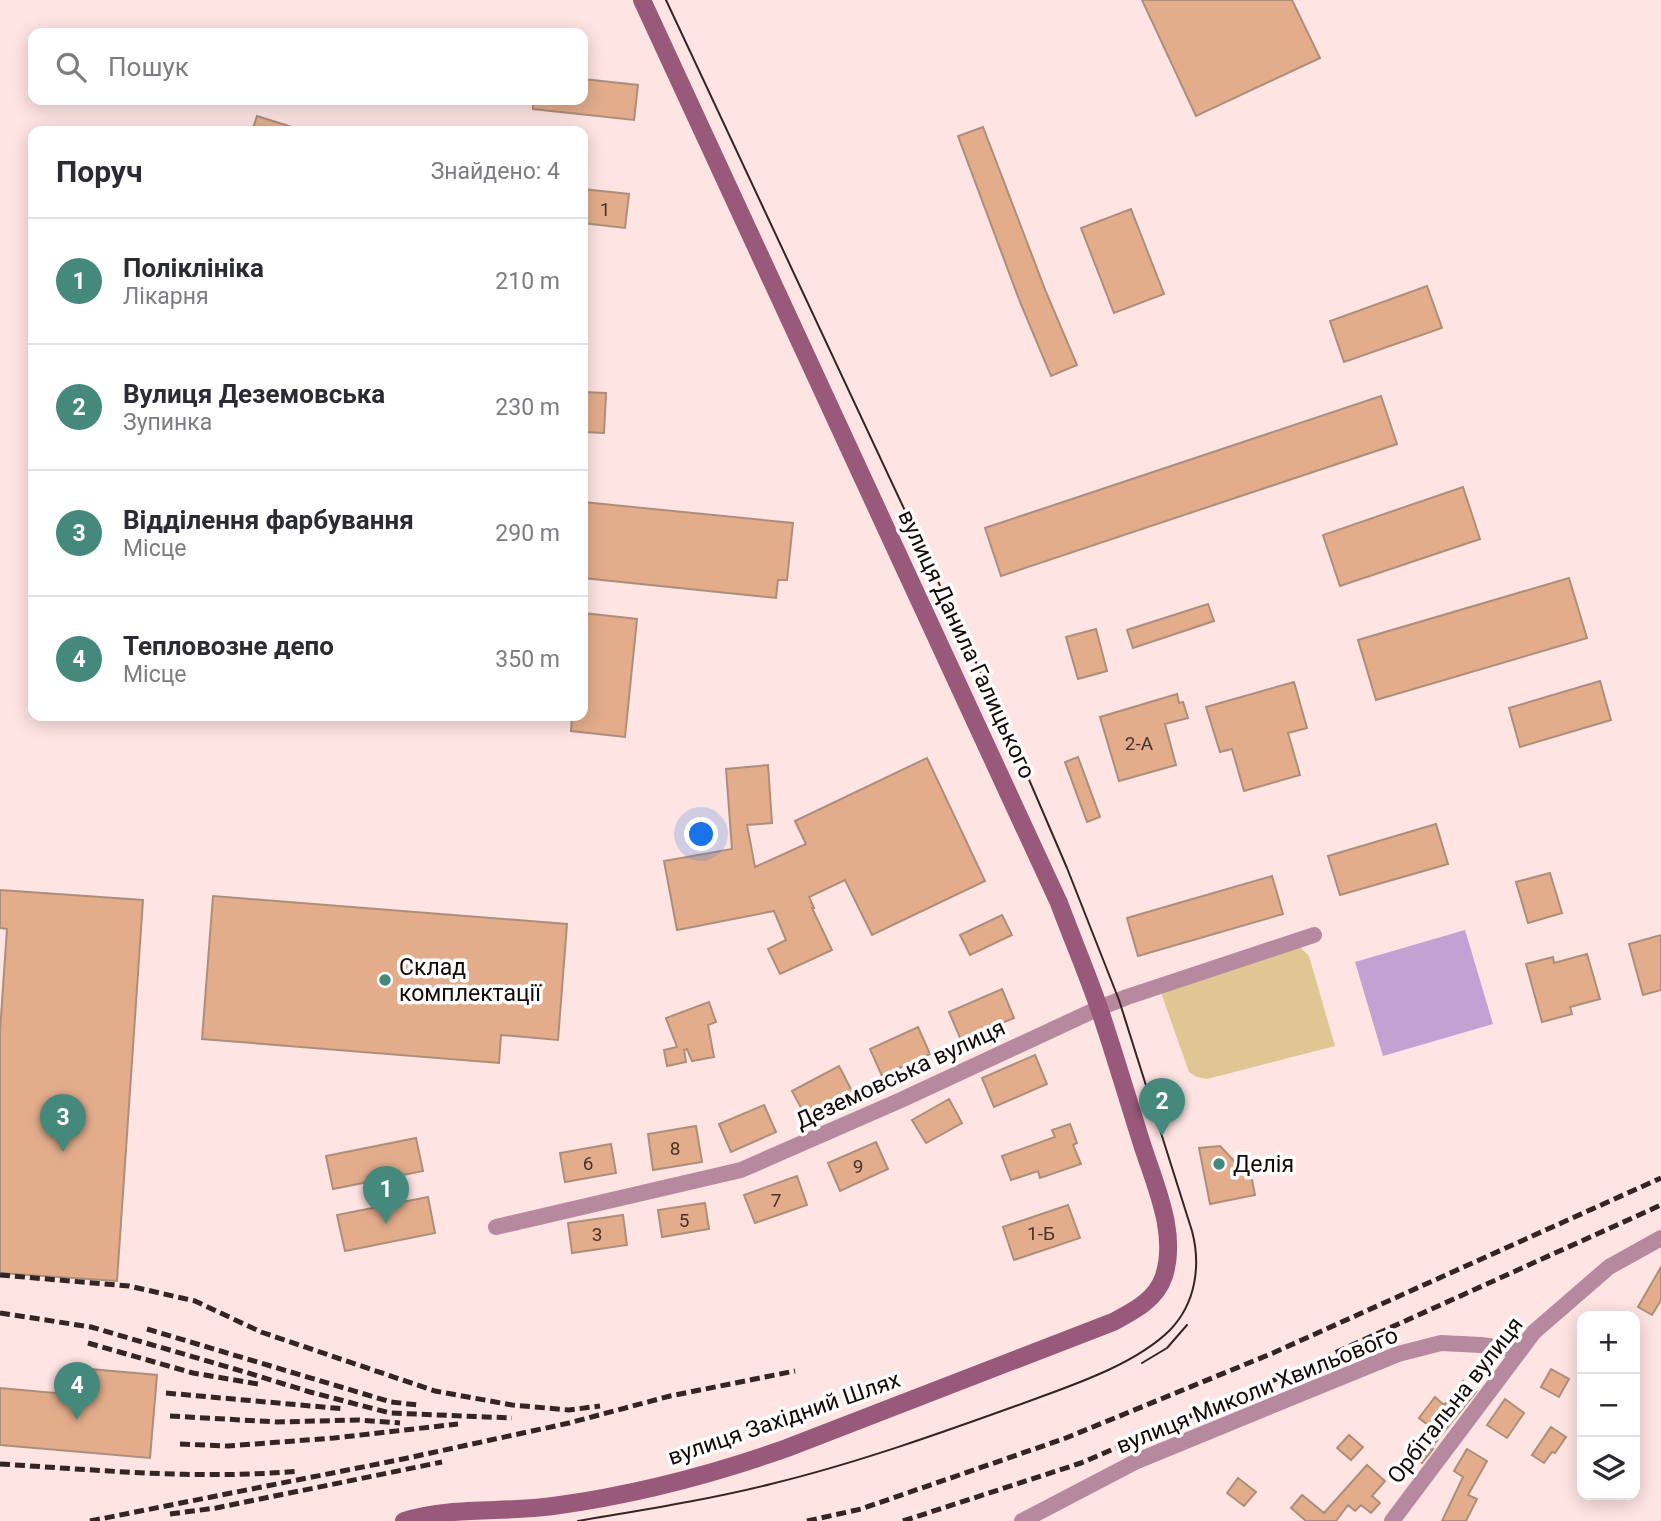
<!DOCTYPE html>
<html lang="uk">
<head>
<meta charset="utf-8">
<style>
	:root { --surface:#fff; --page:#f7f7f7; --text:#2b2b33; --muted:#7c7c81; --line:#e1e1e2; --accent:#45897d }
	body { margin:0; font-family:Roboto,sans-serif; background:var(--page); color:var(--text) }
	.controls { position:absolute; right:21px; bottom:21px; display:grid; overflow:hidden; border-radius:14px; box-shadow:0 4px 18px #0003 }
	.controls button { width:63px; height:63px; display:grid; place-items:center; padding:0; border:0; border-bottom:2px solid var(--line); background:var(--surface); color:var(--text); font:35px sans-serif }
	.you { position:absolute; left:702px; top:835px; width:24px; height:24px; margin:-18px; border:5px solid #fff; border-radius:50%; background:#1a73e8; box-shadow:0 0 0 10px #1a73e833 }
	.badge { display:grid; place-items:center; width:46px; height:46px; border-radius:50%; background:var(--accent); color:#fff; font-size:23px; font-weight:700 }
	.pin { position:absolute; translate:-50% -58px; filter:drop-shadow(0 2px 4px #0008) }
	.pin::after { content:''; position:absolute; top:37px; width:24px; height:21px; background:inherit; clip-path:polygon(0 0,100% 0,50% 100%) }
	.list { margin:0; padding:0; list-style:none }
	h2 { display:flex; justify-content:space-between; align-items:center; height:91px; margin:0; padding:0 28px; font-size:30px }
	h2 small { font-size:23px; font-weight:400; color:var(--muted) }
	.list li { display:grid; grid-template-columns:46px 1fr auto; gap:21px; align-items:center; box-sizing:border-box; height:126px; padding:0 28px; border-top:2px solid var(--line) }
	.list b { display:block; font-size:26px; white-space:nowrap }
	.list p { margin:0; font-size:23px; white-space:nowrap; color:var(--muted) }
	.list em { font-size:23px; font-style:normal; color:var(--muted) }
	.icon { flex:none; width:38px; height:38px; fill:none; stroke:currentColor; stroke-width:2; stroke-linecap:round; stroke-linejoin:round }
	.map { position:relative; flex:none; width:1661px; height:1521px; overflow:hidden }
	.search { position:absolute; background:var(--surface); box-shadow:0 4px 18px #0003; left:28px; top:28px; width:560px; height:77px; display:flex; align-items:center; gap:18px; box-sizing:border-box; padding:0 24px; border-radius:14px; color:var(--muted); font-size:26px }
	.panel { position:absolute; background:var(--surface); box-shadow:0 4px 18px #0003; left:28px; top:126px; width:560px; height:595px; border-radius:14px }
	.map>svg:first-child { display:block }
</style>
</head>
<body>
<div class="map">
<svg width="1661" height="1521" viewBox="0 0 1661 1521">
	<rect width="100%" height="100%" fill="#fee4e3"/>
	<!-- green -->
	<path fill="#e0c692" d="M1300 947 1309 956 1335 1046 1207 1079 1197 1077 1189 1072 1160 990Z"/>
	<!-- water -->
	<path fill="#c3a1d2" d="M1465 930 1493 1024 1383 1056 1355 962Z"/>
	<!-- building -->
	<path fill="#e3ad8c" stroke="#ad8e7b" stroke-width="2" d="M1142 0H1292L1320 58 1196 116Z
		M583 79 638 85 634 120 533 109V100H583Z
		M257 116 295 128V131H252Z
		M983 127 1046 292 1077 365 1051 376 1020 302 958 136Z
		M583 189 629 194 625 228 583 223Z
		M1131 209 1164 294 1114 313 1081 228Z
		M1427 286 1442 328 1344 362 1330 321Z
		M583 392 606 393 604 433 583 432Z
		M1381 396 1397 444 1001 576 985 528Z
		M1463 487 1480 539 1340 586 1323 535Z
		M583 502 793 523 787 580H778L776 598 583 578Z
		M1569 578 1587 638 1376 700 1358 640Z
		M1208 604 1214 621 1133 648 1127 630Z
		M583 613 637 619 625 737 571 731 572 716H583Z
		M1096 629 1107 671 1078 679 1066 637Z
		M1600 681 1611 720 1520 747 1509 708Z
		M1294 682 1307 728 1288 733 1300 775 1244 791 1232 749 1220 752 1206 707Z
		M1177 694 1179 703 1183 702 1188 718 1165 724 1176 765 1119 781 1100 717Z
		M1078 757 1100 817 1087 822 1065 762Z
		M927 758 985 881 872 935 845 880 809 897 814 908H812L832 950 780 974 768 949 786 940 774 911 677 930 664 861 732 849 726 769 768 765 772 823 747 825 755 867 806 844 795 821Z
		M1436 824 1448 864 1340 895 1328 856Z
		M1550 873 1562 913 1528 923 1516 882Z
		M1272 876 1283 914 1138 956 1127 918Z
		M0 890 143 900 117 1281 0 1273V1031L7 929 0 928Z
		M213 896 567 924 558 1040 501 1035 499 1063 202 1039Z
		M1002 915 1012 935 970 955 960 935Z
		M1661 935V990L1643 995 1629 944Z
		M1587 954 1600 999 1570 1007 1572 1014 1542 1022 1526 964 1553 957 1554 963Z
		M1002 989 1014 1018 961 1040 949 1012Z
		M709 1002 716 1022 708 1025 714 1057 692 1061 687 1049 684 1050 686 1062 667 1066 664 1050 677 1047 666 1018Z
		M918 1027 930 1054 882 1076 870 1049Z
		M1035 1055 1047 1084 994 1107 982 1078Z
		M839 1066 853 1093 806 1117 792 1091Z
		M949 1099 962 1123 926 1143 912 1120Z
		M764 1105 776 1132 731 1152 719 1124Z
		M1070 1124 1077 1143 1073 1145 1081 1164 1040 1178 1038 1171 1011 1180 1002 1156 1055 1137 1052 1130Z
		M696 1126 702 1162 653 1170 648 1134Z
		M416 1138 423 1171 333 1189 326 1156Z
		M876 1142 888 1169 840 1191 828 1163Z
		M611 1144 616 1173 565 1182 560 1153Z
		M1220 1146 1252 1180 1255 1195 1210 1204 1199 1148Z
		M797 1176 807 1205 755 1223 744 1195Z
		M428 1197 435 1233 345 1251 337 1215Z
		M705 1203 709 1229 662 1237 658 1210Z
		M1068 1205 1080 1238 1014 1260 1003 1227Z
		M623 1215 627 1245 572 1253 568 1223Z
		M1661 1267V1300L1652 1315 1638 1307Z
		M79 1368 157 1375 150 1458 0 1445V1388L77 1395Z
		M1551 1369 1569 1379 1559 1397 1541 1387Z
		M1463 1381 1476 1392 1431 1448 1433 1449 1422 1463 1408 1449 1429 1426 1419 1418 1435 1397 1444 1405Z
		M1505 1399 1524 1413 1507 1438 1487 1425Z
		M1551 1427 1566 1437 1555 1453 1552 1452 1544 1463 1532 1455Z
		M1349 1435 1363 1447 1351 1460 1337 1448Z
		M1467 1449 1487 1461 1468 1495 1477 1499 1466 1521H1442L1463 1477 1454 1471Z
		M1367 1465 1385 1481 1372 1496 1380 1503 1371 1513 1361 1505 1355 1511 1348 1505 1336 1521H1306L1291 1508 1302 1495 1324 1513Z
		M1238 1478 1256 1492 1244 1506 1227 1493Z"/>
	<g fill="none" stroke-linecap="round" stroke-linejoin="round">
		<!-- street -->
		<path stroke="#b6899f" stroke-width="16" d="M496 1227 741 1170 901 1100 1099 1008 1127 997 1314 935
			M1022 1521 1137 1461 1398 1354 1441 1343 1481 1345 1519 1350
			M1392 1521 1534 1332 1609 1267 1661 1238"/>
		<!-- secondary -->
		<path stroke="#98597a" stroke-width="18" d="M404 1521C452 1506 504 1513 553 1506 634 1495 711 1475 787 1448L1113 1322C1134 1311 1156 1300 1164 1276 1178 1232 1154 1183 1141 1141 1127 1097 1114 1052 1099 1008 1087 973 1072 938 1059 903L642 0"/>
		<!-- tram -->
		<path stroke="#342525" stroke-width="2" d="M1142 1363 1167 1348 1187 1325
			M578 1521C642 1510 707 1500 771 1484 857 1463 941 1433 1024 1403 1070 1386 1135 1365 1170 1330 1196 1303 1201 1265 1192 1231L1119 1000 1067 868 1009 733 666 0"/>
		<!-- rail -->
		<path stroke="#342525" stroke-width="5" stroke-dasharray="10 5" stroke-linecap="butt" d="M0 1275 129 1286 195 1301 261 1332 435 1391 512 1405 569 1410 600 1406
			M0 1313 91 1327 245 1372 310 1392 390 1413 512 1418
			M147 1329 391 1402 418 1405
			M88 1343 193 1373 258 1384
			M166 1393 345 1409
			M170 1416 277 1422 359 1420 400 1423
			M180 1444 228 1446 334 1438 458 1424
			M0 1464C100 1470 199 1480 299 1471
			M170 1514 216 1508 442 1462
			M90 1521 403 1459 569 1423 670 1396 795 1371
			M807 1521 861 1509 1066 1438 1273 1353 1661 1178
			M903 1521 1081 1463 1286 1375 1661 1205"/>
	</g>
	<!-- markers -->
	<g fill="#45897d" stroke="#fff" stroke-width="2.5">
		<circle cx="385" cy="980" r="7"/>
		<circle cx="1219" cy="1164" r="7"/>
	</g>
	<g text-anchor="middle" stroke-width="7" stroke-linejoin="round" paint-order="stroke">
		<!-- number labels -->
		<g font-size="19" fill="#49322a">
			<text x="605" y="216">1</text>
			<text x="1139" y="750">2-А</text>
			<text x="675" y="1155">8</text>
			<text x="588" y="1170">6</text>
			<text x="858" y="1173">9</text>
			<text x="776" y="1207">7</text>
			<text x="684" y="1227">5</text>
			<text x="1041" y="1240">1-Б</text>
			<text x="597" y="1241">3</text>
		</g>
		<!-- street labels -->
		<g font-size="23" fill="#160909" stroke="#fff">
			<text transform="translate(967 644) rotate(65)" y="8">вулиця Данила Галицького</text>
			<text transform="translate(900 1074) rotate(-25)" y="8">Деземовська вулиця</text>
			<text transform="translate(1257 1390) rotate(-22)" y="8">вулиця Миколи Хвильового</text>
			<text transform="translate(1455 1400) rotate(-52)" y="8">Орбітальна вулиця</text>
			<text transform="translate(784 1418) rotate(-19)" y="8">вулиця Західний Шлях</text>
		</g>
		<!-- poi labels -->
		<g font-size="23" fill="#160909" stroke="#fff" text-anchor="start">
			<text x="399" y="975">Склад<tspan x="399" dy="26">комплектації</tspan></text>
			<text x="1233" y="1172">Делія</text>
		</g>
	</g>
</svg>
<div class="controls">
<button>+</button>
<button>−</button>
<button><svg class="icon" aria-label="layers" viewBox="0 0 24 24"><path d="M12 4l9 5-9 5-9-5zM3 14l9 5 9-5"/></svg></button>
</div>
<div class="you"></div>
<div class="pin badge" style="left:386px;top:1224px">1</div>
<div class="pin badge" style="left:1162px;top:1136px">2</div>
<div class="pin badge" style="left:63px;top:1152px">3</div>
<div class="pin badge" style="left:77px;top:1420px">4</div>
<div class="search"><svg class="icon" aria-label="search" viewBox="0 0 24 24"><circle cx="10" cy="10" r="6"/><path d="M15 15l6 6"/></svg>Пошук</div>
<section class="panel">
<h2>Поруч<small>Знайдено: 4</small></h2>
<ul class="list">
<li><span class="badge">1</span><div><b>Поліклініка</b><p>Лікарня</p></div><em>210 m</em></li>
<li><span class="badge">2</span><div><b>Вулиця Деземовська</b><p>Зупинка</p></div><em>230 m</em></li>
<li><span class="badge">3</span><div><b>Відділення фарбування</b><p>Місце</p></div><em>290 m</em></li>
<li><span class="badge">4</span><div><b>Тепловозне депо</b><p>Місце</p></div><em>350 m</em></li>
</ul>
</section>
</div>
</body>
</html>
